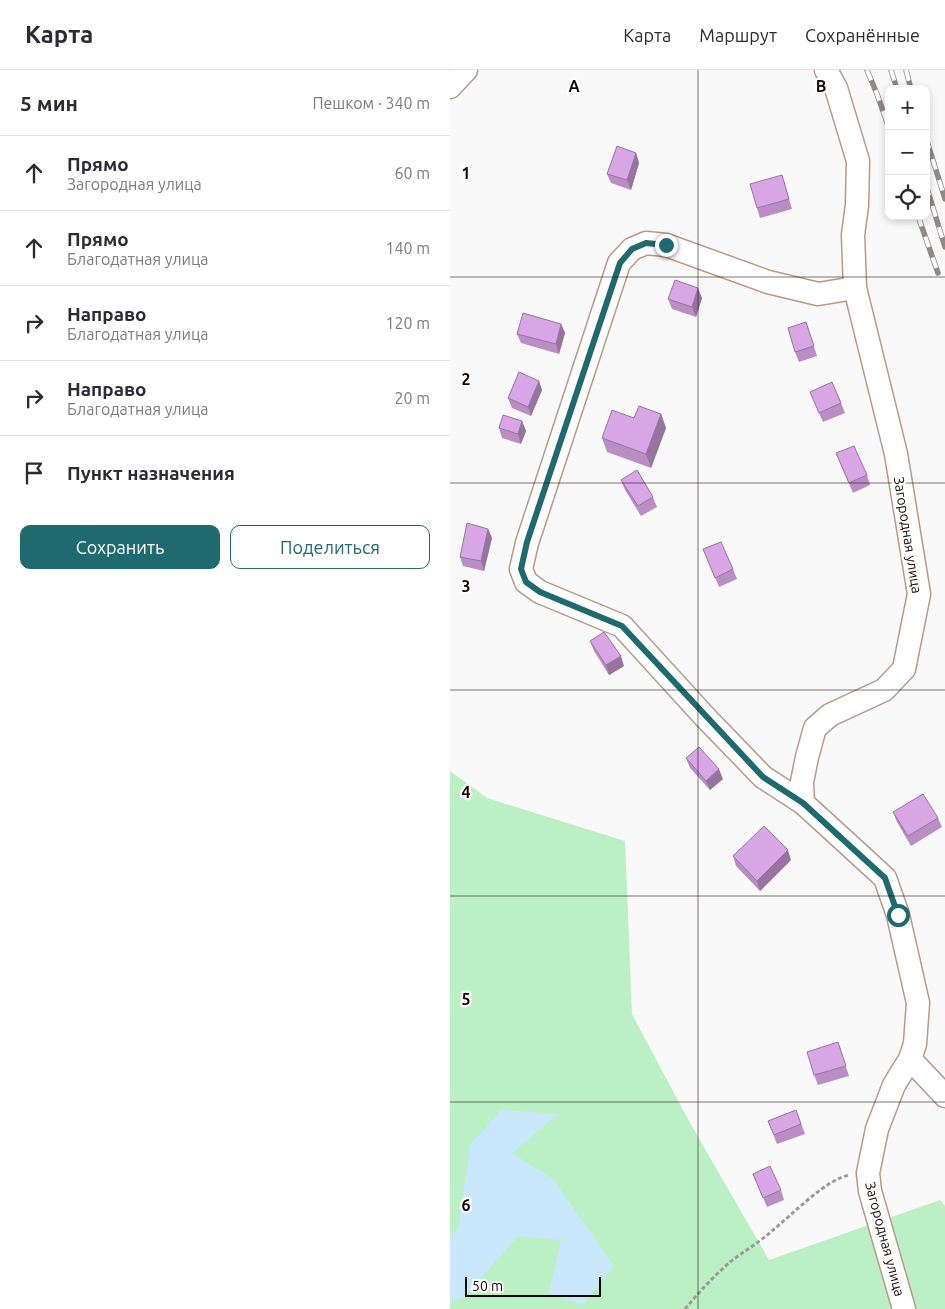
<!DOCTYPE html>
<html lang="ru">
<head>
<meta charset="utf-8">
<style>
	:root { --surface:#fff; --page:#f7f7f7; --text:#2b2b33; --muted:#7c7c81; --line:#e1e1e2; --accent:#1e6a6e }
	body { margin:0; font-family:Ubuntu,sans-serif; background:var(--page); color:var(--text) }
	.controls { position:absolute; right:15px; top:15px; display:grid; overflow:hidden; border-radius:10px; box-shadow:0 2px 8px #0003 }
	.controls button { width:45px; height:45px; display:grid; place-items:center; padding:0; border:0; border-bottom:1px solid var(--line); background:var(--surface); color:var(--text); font:25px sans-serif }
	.scale { position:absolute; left:15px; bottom:12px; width:136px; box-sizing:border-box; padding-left:5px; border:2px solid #140804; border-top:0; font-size:14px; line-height:18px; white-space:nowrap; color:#140804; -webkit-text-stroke:4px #fff; paint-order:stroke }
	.stop { position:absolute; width:15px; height:15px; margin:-11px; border:4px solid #1e6a6e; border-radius:50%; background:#fff }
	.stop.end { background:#1e6a6e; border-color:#fff; box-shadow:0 1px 5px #0008 }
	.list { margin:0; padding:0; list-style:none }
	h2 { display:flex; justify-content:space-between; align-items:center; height:65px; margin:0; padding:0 20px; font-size:21px }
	h2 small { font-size:16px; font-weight:400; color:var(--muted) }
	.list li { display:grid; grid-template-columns:32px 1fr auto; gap:15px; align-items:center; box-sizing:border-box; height:75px; padding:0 20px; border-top:1px solid var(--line) }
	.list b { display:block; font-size:19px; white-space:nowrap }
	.list p { margin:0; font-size:16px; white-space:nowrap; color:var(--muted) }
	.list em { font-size:16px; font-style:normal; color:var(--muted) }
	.actions { display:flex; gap:10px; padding:15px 20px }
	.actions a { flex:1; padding:11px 0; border:1px solid var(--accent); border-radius:10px; text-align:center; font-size:18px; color:var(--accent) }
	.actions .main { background:var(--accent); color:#fff }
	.icon { flex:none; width:28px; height:28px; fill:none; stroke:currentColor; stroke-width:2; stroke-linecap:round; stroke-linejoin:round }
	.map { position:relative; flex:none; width:495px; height:1239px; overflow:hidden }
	header { display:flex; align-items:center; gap:30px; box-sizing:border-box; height:70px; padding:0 25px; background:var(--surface); border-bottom:1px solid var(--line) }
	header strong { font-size:24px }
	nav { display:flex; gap:28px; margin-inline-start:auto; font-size:18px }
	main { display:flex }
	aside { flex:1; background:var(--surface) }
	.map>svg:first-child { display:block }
</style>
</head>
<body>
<header>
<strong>Карта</strong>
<nav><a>Карта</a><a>Маршрут</a><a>Сохранённые</a></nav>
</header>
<main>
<aside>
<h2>5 мин<small>Пешком · 340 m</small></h2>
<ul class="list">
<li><svg class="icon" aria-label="ahead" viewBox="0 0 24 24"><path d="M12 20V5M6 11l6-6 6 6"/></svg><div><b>Прямо</b><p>Загородная улица</p></div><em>60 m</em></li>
<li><svg class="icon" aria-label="ahead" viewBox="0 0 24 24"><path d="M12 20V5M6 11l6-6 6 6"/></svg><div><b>Прямо</b><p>Благодатная улица</p></div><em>140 m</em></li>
<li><svg class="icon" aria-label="right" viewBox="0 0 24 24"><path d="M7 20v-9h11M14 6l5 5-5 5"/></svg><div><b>Направо</b><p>Благодатная улица</p></div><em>120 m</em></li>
<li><svg class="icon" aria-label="right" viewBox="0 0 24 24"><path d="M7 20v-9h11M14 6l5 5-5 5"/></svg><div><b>Направо</b><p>Благодатная улица</p></div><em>20 m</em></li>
<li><svg class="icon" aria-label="arrive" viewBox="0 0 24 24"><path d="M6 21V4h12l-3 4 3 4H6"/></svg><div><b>Пункт назначения</b></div></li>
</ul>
<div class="actions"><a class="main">Сохранить</a><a>Поделиться</a></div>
</aside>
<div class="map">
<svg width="495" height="1239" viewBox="0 0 495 1239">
	<rect width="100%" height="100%" fill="#f9f9f9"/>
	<!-- green -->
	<path fill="#baf0c3" d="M0 701 37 728 175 771 182 944 240 1053 319 1190 490 1130 495 1136V1239H0Z"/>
	<!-- water -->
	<path fill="#c9e7fb" d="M51 1040 108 1044 62 1083 104 1110 164 1196 133 1235 99 1224 111 1170 68 1166 15 1226 0 1233V1164L8 1159 20 1075Z"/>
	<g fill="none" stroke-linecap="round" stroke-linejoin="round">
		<!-- minor casing -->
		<g stroke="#bb9989" stroke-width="25">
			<path id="minor" d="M376 0 386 18 408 91 407 135 403 165 405 218 446 384 469 524 454 599 434 620 380 645 365 658 357 687 352 712 353 733 435 808 448 845 468 933 465 974 460 989 444 1015 427 1059 418 1103 420 1121 454 1239
				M0 17 16 0
				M353 733 313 707 255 647 172 556 90 522 76 512 71 499 77 473 169 193 182 179 196 173 216 175 318 212 368 224 405 218
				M460 989 495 1026"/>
		</g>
		<!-- path -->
		<path stroke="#9e9997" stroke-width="3" stroke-dasharray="4 2.5" stroke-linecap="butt" d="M235 1239C249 1222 264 1206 280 1192 294 1181 310 1172 323 1160 342 1145 377 1108 400 1105"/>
		<!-- minor -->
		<use href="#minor" stroke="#fff" stroke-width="22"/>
		<!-- rail casing -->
		<g stroke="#8f8987" stroke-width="5.5">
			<path id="rail" d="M417 0 427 24 439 58
				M441 0 447 19
				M456 0 461 19
				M476 68 495 129
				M476 115 495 177
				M468 146 488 203"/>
		</g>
		<!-- rail -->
		<use href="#rail" stroke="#fff" stroke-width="4" stroke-dasharray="11" stroke-linecap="butt"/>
	</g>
	<!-- wall -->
	<path fill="#ba8ec5" d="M186 83 189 93 181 120 161 113 157 104Z
		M332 105 342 139 310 148 307 138Z
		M252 228 246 247 222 239 218 229Z
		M356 252 367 286 349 292 345 282Z
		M111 254 115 263 109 284 71 273 67 264Z
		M89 311 92 320 81 346 62 338 58 328Z
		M360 322 391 333 395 343 373 352Z
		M211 344 216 358 201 398 157 382 152 368 184 348Z
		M72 351 76 361 71 374 52 368 49 358Z
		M386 383 417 405 420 415 403 423Z
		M171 410 203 427 207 437 191 446 175 420Z
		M38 459 42 468 34 501 13 496 10 487Z
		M253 479 283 499 287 509 269 517Z
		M140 571 174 596 159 605 144 581Z
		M236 688 273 709 260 720 240 698Z
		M443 742 488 748 492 757 461 776 447 752Z
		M283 786 341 790 310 821 286 796Z
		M388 972 399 1006 368 1015 364 1005Z
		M346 1040 355 1064 327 1074 318 1051Z
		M303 1104 331 1120 334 1130 317 1137Z"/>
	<!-- shaded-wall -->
	<path fill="#9774a0" d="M186 83 189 93 181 120 177 110Z
		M248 218 252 228 246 247 242 237Z
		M111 254 115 263 109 284 106 274Z
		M89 311 92 320 81 346 78 337Z
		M211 344 216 358 201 398 196 384Z
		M72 351 76 361 71 374 68 364Z
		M38 459 42 468 34 501 31 491Z
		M171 586 174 596 159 605 156 595Z
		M269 699 273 709 260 720 256 711Z
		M338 780 341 790 310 821 307 811Z"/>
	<!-- building -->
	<path fill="#d8a5e5" stroke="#9774a0" d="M167 76 186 83 177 110 157 104Z
		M332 105 339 129 307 138 300 114Z
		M225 210 248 218 242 237 218 229Z
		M73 243 111 254 106 274 67 264Z
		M356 252 364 276 345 282 338 258Z
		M69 302 89 311 78 337 58 328Z
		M382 312 391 333 369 343 360 322Z
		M189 336 211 344 196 384 152 368 162 340 184 348Z
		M53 345 72 351 68 364 49 358Z
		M404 376 417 405 399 413 386 383Z
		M187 400 203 427 188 436 171 410Z
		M17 453 38 459 31 491 10 487Z
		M271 472 283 499 265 508 253 479Z
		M154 562 171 586 156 595 140 571Z
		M249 677 269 699 256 711 236 688Z
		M473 724 488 748 458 766 443 742Z
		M314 756 338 780 307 811 283 786Z
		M388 972 396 996 364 1005 357 982Z
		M346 1040 351 1054 324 1065 318 1051Z
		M320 1096 331 1120 313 1128 303 1104Z"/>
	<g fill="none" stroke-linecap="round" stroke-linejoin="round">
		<!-- route -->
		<path stroke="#1e6a6e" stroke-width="6" d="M216 175 196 173 182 179 170 193 77 472 71 499 76 512 90 522 172 556 313 707 353 733 435 808 448 845"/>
	</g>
	<!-- grid -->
	<path fill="none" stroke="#140804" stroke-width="1" stroke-opacity="0.55" d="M248 0V1239M0 207H495M0 413H495M0 620H495M0 826H495M0 1032H495"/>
	<g text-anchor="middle" stroke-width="4.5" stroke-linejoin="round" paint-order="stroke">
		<!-- street labels -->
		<g font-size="14" fill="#140804" stroke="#fff">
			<text transform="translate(458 465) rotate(81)" y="5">Загородная улица</text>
			<text transform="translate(435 1169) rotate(75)" y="5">Загородная улица</text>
		</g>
	</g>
	<g font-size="16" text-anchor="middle" font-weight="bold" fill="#140804" stroke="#fff" stroke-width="4.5" stroke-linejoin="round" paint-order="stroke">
		<text x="124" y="22">A</text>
		<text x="371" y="22">B</text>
		<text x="16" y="109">1</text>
		<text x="16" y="315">2</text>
		<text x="16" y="522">3</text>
		<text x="16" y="728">4</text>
		<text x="16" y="935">5</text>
		<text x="16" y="1141">6</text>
	</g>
</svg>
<div class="controls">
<button>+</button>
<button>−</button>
<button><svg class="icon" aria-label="locate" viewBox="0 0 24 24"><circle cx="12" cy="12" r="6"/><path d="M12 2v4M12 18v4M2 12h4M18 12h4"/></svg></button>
</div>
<div class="scale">50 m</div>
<div class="stop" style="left:448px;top:845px"></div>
<div class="stop end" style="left:216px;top:175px"></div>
</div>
</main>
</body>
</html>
